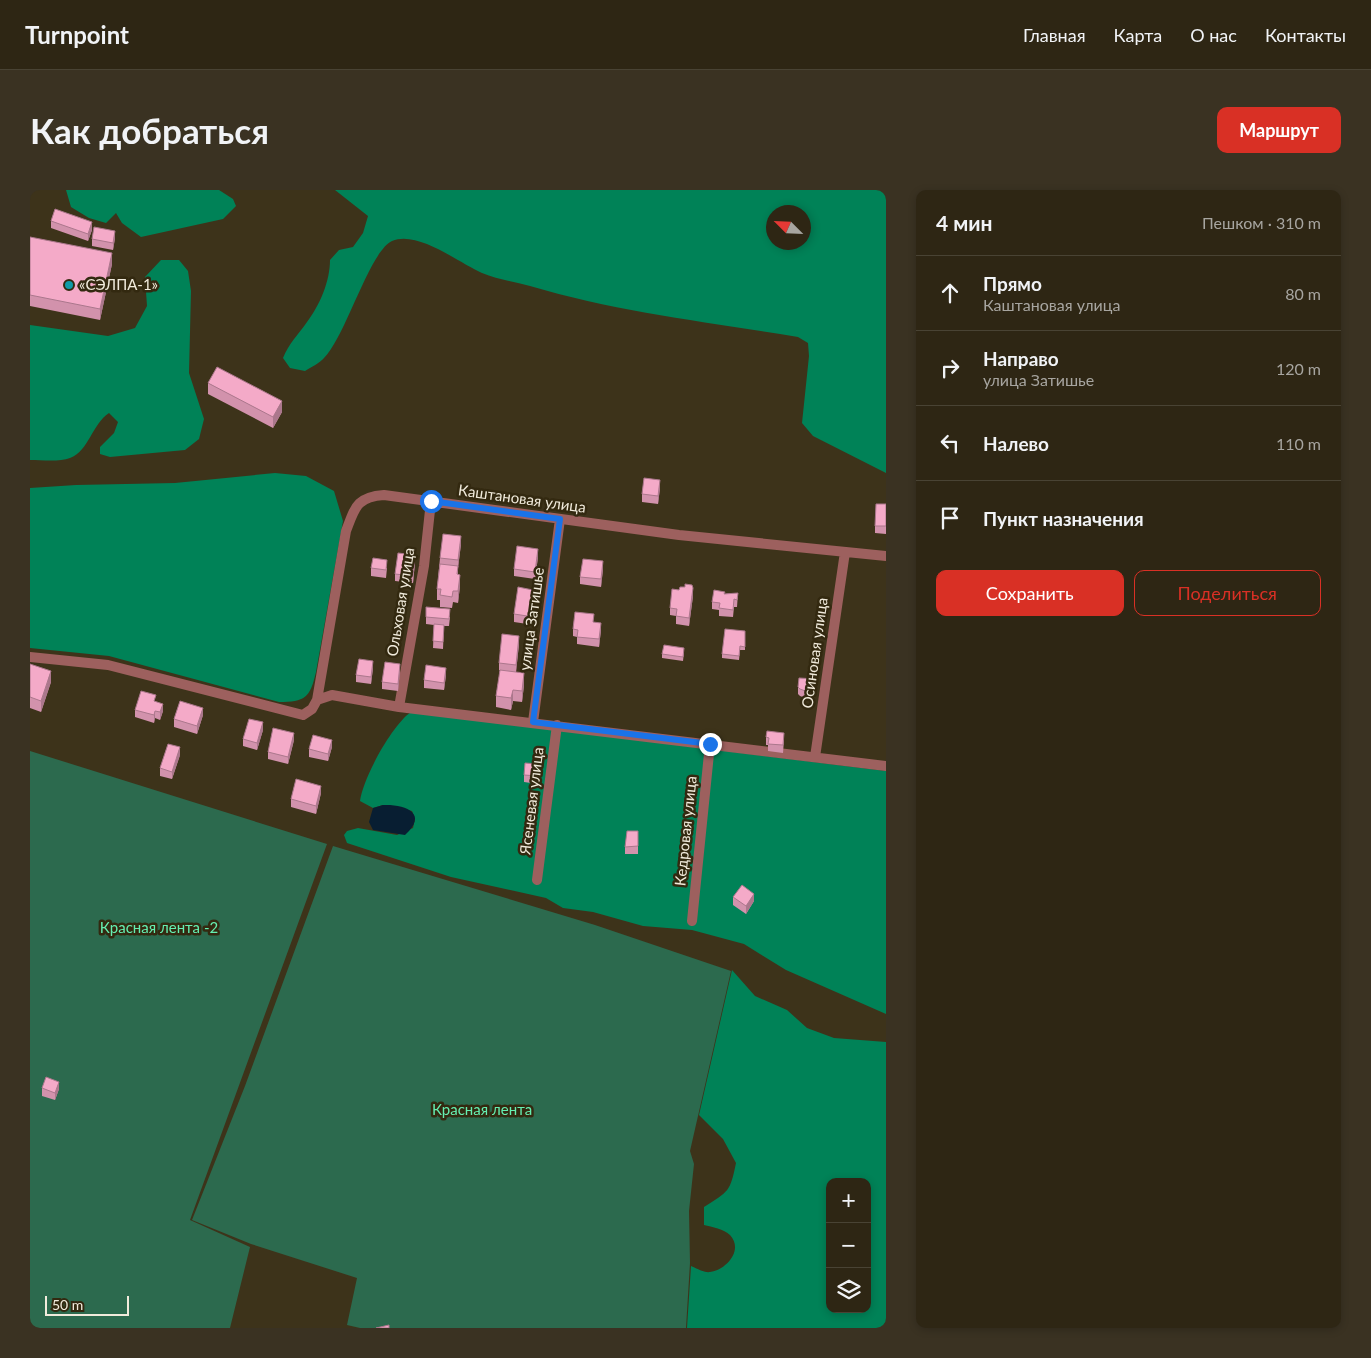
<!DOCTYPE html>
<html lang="ru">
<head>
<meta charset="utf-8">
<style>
	:root { --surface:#2e2614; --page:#3a3222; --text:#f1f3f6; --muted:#a7a5a0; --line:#494334; --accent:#d93025 }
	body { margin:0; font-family:Lato,sans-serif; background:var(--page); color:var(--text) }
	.controls { position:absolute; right:15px; bottom:15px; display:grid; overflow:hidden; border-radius:10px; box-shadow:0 2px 8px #0003 }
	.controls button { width:45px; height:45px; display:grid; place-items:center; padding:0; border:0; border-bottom:1px solid var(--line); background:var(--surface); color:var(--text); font:25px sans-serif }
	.compass { position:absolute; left:736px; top:15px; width:45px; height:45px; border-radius:50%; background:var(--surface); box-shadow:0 2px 8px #0003; rotate:294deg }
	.scale { position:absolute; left:15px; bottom:12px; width:84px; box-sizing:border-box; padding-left:5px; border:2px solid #f1ebdc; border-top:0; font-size:14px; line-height:18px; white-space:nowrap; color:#f1ebdc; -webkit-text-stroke:4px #332910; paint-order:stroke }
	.stop { position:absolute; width:15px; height:15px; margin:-11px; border:4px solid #1a73e8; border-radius:50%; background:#fff }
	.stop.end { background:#1a73e8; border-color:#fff; box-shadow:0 1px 5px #0008 }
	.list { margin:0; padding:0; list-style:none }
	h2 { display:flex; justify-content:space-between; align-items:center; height:65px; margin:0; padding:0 20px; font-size:21px }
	h2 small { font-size:16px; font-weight:400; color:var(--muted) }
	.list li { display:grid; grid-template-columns:32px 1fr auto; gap:15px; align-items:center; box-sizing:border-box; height:75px; padding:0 20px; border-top:1px solid var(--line) }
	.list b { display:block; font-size:19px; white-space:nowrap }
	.list p { margin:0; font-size:16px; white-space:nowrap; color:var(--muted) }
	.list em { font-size:16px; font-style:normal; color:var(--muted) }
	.actions { display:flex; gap:10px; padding:15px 20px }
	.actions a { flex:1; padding:11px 0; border:1px solid var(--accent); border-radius:10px; text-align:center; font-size:18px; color:var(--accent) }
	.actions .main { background:var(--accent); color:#fff }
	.icon { flex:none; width:28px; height:28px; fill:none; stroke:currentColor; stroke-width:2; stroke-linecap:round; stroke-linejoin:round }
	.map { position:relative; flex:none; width:856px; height:1138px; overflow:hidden; border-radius:10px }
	header { display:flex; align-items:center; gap:30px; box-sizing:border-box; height:70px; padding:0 25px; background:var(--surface); border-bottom:1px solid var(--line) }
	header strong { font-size:24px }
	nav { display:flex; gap:28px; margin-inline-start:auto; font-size:18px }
	.intro { display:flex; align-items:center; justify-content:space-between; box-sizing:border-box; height:120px; padding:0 30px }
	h1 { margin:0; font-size:35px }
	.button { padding:12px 22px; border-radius:10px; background:var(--accent); color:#fff; font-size:18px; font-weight:700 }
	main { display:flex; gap:30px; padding:0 30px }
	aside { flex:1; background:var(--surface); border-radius:10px; box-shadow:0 2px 8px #0003 }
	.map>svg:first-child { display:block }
</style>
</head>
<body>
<header>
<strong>Turnpoint</strong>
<nav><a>Главная</a><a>Карта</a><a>О нас</a><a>Контакты</a></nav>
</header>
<div class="intro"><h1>Как добраться</h1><a class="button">Маршрут</a></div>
<main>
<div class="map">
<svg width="856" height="1138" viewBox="0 0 856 1138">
	<rect width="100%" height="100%" fill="#3d331a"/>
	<!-- green -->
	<path fill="#2c6a4e" d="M0 561 297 654 160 1030 220 1057 200 1138H0Z
		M303 656 565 735 701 781 660 961 664 974 659 1021 660 1073 656 1138H330L317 1135 327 1088 221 1054 162 1030 215 896Z"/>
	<!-- forest -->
	<path fill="#008257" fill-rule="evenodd" d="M36 0H189L203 9 206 16 193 29 111 47 92 33 86 23 76 33 59 28 41 17Z
		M305 0H856V283L783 246 772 233 779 166 778 153 768 147C678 132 587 122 500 96 484 92 467 89 452 83 429 73 388 40 362 51 339 62 316 146 294 168 290 173 281 177 275 181L260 178 253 168C259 153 268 145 277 132 290 115 300 91 300 70L309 60 323 57 333 43 338 26ZM744 22H774V52H744Z
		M131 70H149L158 81 161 101 159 183 174 229 169 249 155 260 80 267 70 264V257L84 243 88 232 79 223C62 234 59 261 40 268 30 272 12 270 0 270V135L78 146 105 138 117 116 115 87Z
		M245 283 276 286 304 301 313 331 286 482C280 508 275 512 249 512L79 466 0 458V298L46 295 145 293Z
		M381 522 856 581V824L756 780 714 754 662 740 613 736 563 722 533 718 516 708 421 687 317 653 314 645 317 641 328 638 367 645 383 638 385 629 382 621 353 615 343 618 330 611C333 588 362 535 381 522Z
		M702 780 725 806 757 820 777 838 804 848 856 852V1138H657L661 1076C666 1078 674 1083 680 1082 696 1080 714 1060 700 1045 694 1039 682 1037 674 1035V1017C699 1001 700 1002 706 973L693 949 669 925ZM800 992H837V1119H800Z"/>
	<!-- water -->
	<path fill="#081e32" d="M353 615C375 614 399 623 375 645L343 640 339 632 343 618Z"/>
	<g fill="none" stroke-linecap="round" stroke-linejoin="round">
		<!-- street -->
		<path stroke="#9d605e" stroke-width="10" d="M0 467 78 475 273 525 282 519 287 510 302 505 369 517 856 576
			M287 510 316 341C325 318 326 307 354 305L649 345 856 366
			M369 517 394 376 401 311
			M503 532 530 329
			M785 567 815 362
			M507 690 527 535
			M662 731 680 554"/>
	</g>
	<!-- wall -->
	<path fill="#d292ac" d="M21 31 62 40 58 51 21 38Z
		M0 47 82 74 70 130 0 116Z
		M85 48 83 60 62 56V49Z
		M178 193 252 222 243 238 178 204Z
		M630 298 628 314 612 312V304Z
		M856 314V344L845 343V336Z
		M431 354 428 378V384L430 396 428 413 423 412 422 418 410 417V410H407V399L410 368Z
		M508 367 505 389 484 386V379Z
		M385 372 383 393 365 391V384Z
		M341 378H357L356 388 341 386Z
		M573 379 571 397 550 394V387Z
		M708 403 707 417H704L703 427 689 426V420L682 419V412L695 404Z
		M663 406 659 436 646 434V426L640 425V418Z
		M508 408 504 435 484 432V424Z
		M396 427H420L419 436H414L413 459 403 458 404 435 396 434Z
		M564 432 571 440 569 457 547 454V447L543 446V439Z
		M715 441V460H710L709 470 692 468V464Z
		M489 454 486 482 494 495 492 512 483 511 481 520 466 517V506L470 480H469V473Z
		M654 462 653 471 632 468V464Z
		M0 474 21 492 11 522 0 518Z
		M343 478 341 494 326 492V485Z
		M370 481 368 501 352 499V492Z
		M416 485 414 500 394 498V490Z
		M786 496 784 508H781V510L770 506 768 504V497Z
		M126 512 133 521 130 530 125 528 124 533 105 527V520Z
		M173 525 167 544 144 537V529Z
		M233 540 227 560 213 556V549Z
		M736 547 754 550 753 563 738 561V555H736Z
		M264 550 258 574 238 569V562Z
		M302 557 298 571 279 567V559Z
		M150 565 142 589 130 586V578Z
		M509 582 508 594 494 592V585Z
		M291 603 286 624 261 617V609Z
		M608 641V664H595V657Z
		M703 707 724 711 716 724 703 715Z
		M12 898 29 899 25 910 12 906Z"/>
	<!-- shaded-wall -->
	<path fill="#ab778c" d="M62 32V40L58 51V44Z
		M85 41V48L83 60V53Z
		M82 63V74L70 130V119Z
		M252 211V222L243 238V227Z
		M630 290V298L628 314V306Z
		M431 346V354L428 378V370Z
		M508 359V367L505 389V382Z
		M385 365V372L383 393V386Z
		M573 371V379L571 397V389Z
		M430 385V396L428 413V401Z
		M663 398V406L659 436V428Z
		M508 401V408L504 435V427Z
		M571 433V440L569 457V449Z
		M489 446V454L486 482V475Z
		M343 471V478L341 494V487Z
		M370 474V481L368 501V494Z
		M416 478V485L414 500V493Z
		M21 481V492L11 522V511Z
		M494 483V495L492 512V501Z
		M483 500V511L481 520V508Z
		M133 514V521L130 530V522Z
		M173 518V525L167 544V536Z
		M125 521V528L124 533V525Z
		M233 532V540L227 560V553Z
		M264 543V550L258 574V567Z
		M302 550V557L298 571V564Z
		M150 557V565L142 589V582Z
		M291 596V603L286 624V616Z
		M724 704V711L716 724V716Z
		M29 892V899L25 910V903Z"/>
	<!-- building -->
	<path fill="#f4aac8" stroke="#ab778c" d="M25 19 62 32 58 44 21 31Z
		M64 37 85 41 83 53 62 49Z
		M0 47 82 63 70 119 0 105Z
		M187 177 252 211 243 227 178 193Z
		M614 288 630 290 628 306 612 304Z
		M846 314H856V336H845Z
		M413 344 431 346 428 370 410 368Z
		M487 356 508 359 505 382 484 379Z
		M368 363 385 365 383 386 365 384Z
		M343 368 357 370 356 380 341 378Z
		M553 369 573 371 571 389 550 387Z
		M410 374 428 376 427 384 430 385 428 401H423L422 407 410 405 411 399H407Z
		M655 394 662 395 663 398 659 428 646 426 647 419 640 418 642 399 649 400 650 397H655Z
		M488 397 508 401 504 427 484 424Z
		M684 400 695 402 694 404 708 403 707 410 704 409 703 420 689 418 690 413 682 412Z
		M396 417 420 419 419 429 396 427Z
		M545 422 564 424 563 432 571 433 569 449 547 447 548 440 543 439Z
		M404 434 414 435 413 452 403 451Z
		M695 439 715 441V457L710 456 709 466 692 464Z
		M472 444 489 446 486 475 469 473Z
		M634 455 654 458 653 467 632 464Z
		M329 469 343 471 341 487 326 485Z
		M355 472 370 474 368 494 352 492Z
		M0 474 21 481 11 511 0 507Z
		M396 475 416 478 414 493 394 490Z
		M470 480 494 483 492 501 483 500 481 508 466 506Z
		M769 488 786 489 784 501 781 500V503L770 499 768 497Z
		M111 501 126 505 124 511 133 514 130 522 125 521 124 525 105 520Z
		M150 511 173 518 167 536 144 529Z
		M219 529 233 532 227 553 213 549Z
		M243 538 264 543 258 567 238 562Z
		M737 541 754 543 753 555 738 554 739 548 736 547Z
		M283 545 302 550 298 564 279 559Z
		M138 554 150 557 142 582 130 578Z
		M495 573 509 574 508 586 494 585Z
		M266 589 291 596 286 616 261 609Z
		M597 641H608V656L595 657Z
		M712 695 724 704 716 716 703 707Z
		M16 887 29 892 25 903 12 898Z
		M359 1135V1138H346Z"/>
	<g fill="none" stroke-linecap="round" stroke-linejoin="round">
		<!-- route -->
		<path stroke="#1a73e8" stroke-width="6" d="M401 311 530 329 503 532 680 554"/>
	</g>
	<!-- markers -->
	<circle fill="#0f9aa8" stroke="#332910" stroke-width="2" cx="39" cy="95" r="5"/>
	<g text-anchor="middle" stroke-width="5" stroke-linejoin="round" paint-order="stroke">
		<!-- poi labels -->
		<g font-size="15" fill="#f1ebdc" stroke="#332910" text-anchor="start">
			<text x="49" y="100">«СЭЛПА-1»</text>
		</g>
		<!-- street labels -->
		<g font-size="15" fill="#f1ebdc" stroke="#332910">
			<text transform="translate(492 309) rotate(8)" y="5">Каштановая улица</text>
			<text transform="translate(371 412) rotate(-81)" y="5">Ольховая улица</text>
			<text transform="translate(502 429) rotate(-82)" y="5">улица Затишье</text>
			<text transform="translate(785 463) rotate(-82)" y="5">Осиновая улица</text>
			<text transform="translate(502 611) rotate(-83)" y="5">Ясеневая улица</text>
			<text transform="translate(656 641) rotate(-84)" y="5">Кедровая улица</text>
		</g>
		<!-- park labels -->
		<g font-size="15" fill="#65efb1" stroke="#332910">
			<text x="129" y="743">Красная лента -2</text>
			<text x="452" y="925">Красная лента</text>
		</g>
	</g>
</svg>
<div class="controls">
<button>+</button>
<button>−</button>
<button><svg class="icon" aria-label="layers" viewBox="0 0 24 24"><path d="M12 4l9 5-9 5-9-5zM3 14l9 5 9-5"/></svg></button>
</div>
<svg class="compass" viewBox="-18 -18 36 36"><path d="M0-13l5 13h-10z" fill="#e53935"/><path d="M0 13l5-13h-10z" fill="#a7a5a0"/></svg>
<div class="scale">50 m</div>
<div class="stop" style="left:401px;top:311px"></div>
<div class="stop end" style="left:680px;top:554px"></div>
</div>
<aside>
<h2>4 мин<small>Пешком · 310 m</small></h2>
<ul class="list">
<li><svg class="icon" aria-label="ahead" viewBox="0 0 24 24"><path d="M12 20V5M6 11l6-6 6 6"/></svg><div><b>Прямо</b><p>Каштановая улица</p></div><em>80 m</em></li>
<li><svg class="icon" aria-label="right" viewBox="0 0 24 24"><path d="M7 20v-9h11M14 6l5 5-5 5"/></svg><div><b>Направо</b><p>улица Затишье</p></div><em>120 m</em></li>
<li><svg class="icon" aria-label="left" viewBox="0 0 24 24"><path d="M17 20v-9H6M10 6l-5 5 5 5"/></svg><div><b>Налево</b></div><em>110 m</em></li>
<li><svg class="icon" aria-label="arrive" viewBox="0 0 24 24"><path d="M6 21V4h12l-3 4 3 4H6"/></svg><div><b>Пункт назначения</b></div></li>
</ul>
<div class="actions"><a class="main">Сохранить</a><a>Поделиться</a></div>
</aside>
</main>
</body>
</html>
